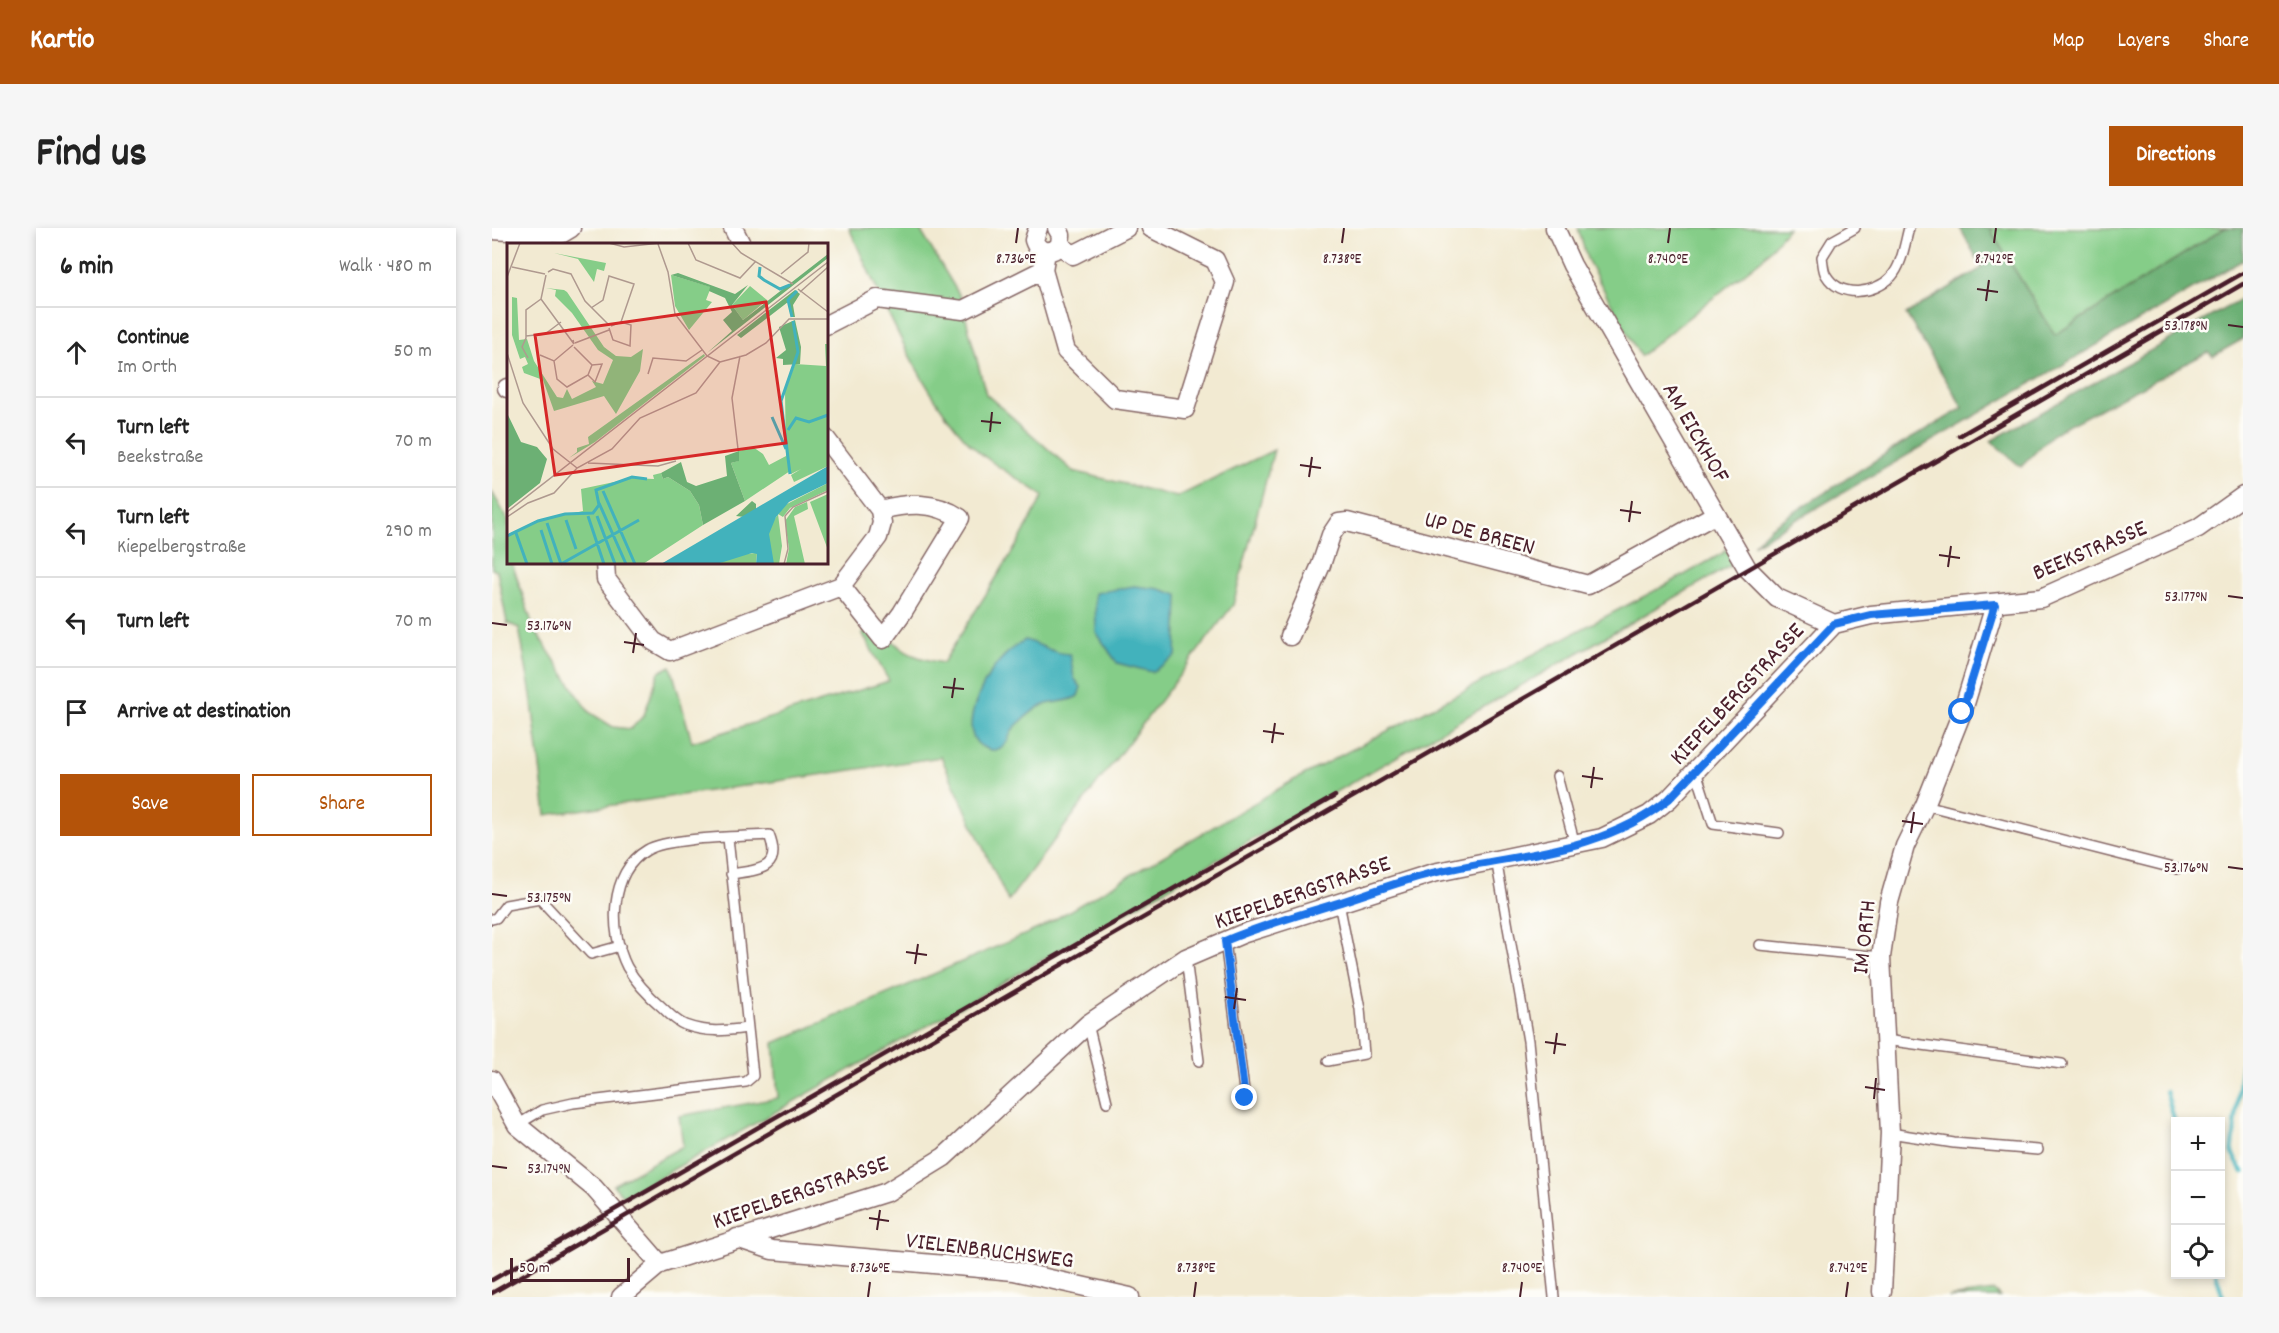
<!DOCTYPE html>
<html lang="en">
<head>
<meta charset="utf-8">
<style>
	:root { --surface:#fff; --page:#f6f6f6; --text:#222; --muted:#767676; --line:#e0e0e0; --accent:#b45309 }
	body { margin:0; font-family:Dekko,sans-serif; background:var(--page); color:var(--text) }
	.controls { position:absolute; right:18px; bottom:18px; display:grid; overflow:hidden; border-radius:0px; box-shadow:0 3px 9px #0003 }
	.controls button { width:54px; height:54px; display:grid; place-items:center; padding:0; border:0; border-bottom:2px solid var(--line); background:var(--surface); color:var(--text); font:30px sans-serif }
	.scale { position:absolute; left:18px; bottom:15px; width:120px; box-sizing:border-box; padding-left:6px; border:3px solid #4a1f2b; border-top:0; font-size:16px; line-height:21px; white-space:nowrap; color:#4a1f2b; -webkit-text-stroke:4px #fdfcf7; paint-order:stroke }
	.stop { position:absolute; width:18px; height:18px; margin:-14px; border:4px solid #1a73e8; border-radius:50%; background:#fff }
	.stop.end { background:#1a73e8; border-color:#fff; box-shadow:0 2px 6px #0008 }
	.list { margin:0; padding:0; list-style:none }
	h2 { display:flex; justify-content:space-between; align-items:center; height:78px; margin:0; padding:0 24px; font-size:26px }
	h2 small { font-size:20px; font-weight:400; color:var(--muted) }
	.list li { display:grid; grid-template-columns:39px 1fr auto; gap:18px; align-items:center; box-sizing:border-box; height:90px; padding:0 24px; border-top:2px solid var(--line) }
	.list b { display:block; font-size:22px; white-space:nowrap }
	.list p { margin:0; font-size:20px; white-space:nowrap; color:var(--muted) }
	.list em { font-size:20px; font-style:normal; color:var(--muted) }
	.actions { display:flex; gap:12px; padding:18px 24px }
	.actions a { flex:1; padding:14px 0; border:2px solid var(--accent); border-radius:0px; text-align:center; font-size:21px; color:var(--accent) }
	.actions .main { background:var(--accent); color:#fff }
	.icon { flex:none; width:33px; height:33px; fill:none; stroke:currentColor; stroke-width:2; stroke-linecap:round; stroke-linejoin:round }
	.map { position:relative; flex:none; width:1751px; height:1069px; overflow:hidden; border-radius:0px }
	header { display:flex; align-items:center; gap:36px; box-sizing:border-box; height:84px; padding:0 30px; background:var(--accent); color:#fff }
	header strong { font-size:28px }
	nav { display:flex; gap:33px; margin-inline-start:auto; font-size:21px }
	.intro { display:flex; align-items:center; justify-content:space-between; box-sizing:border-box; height:144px; padding:0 36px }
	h1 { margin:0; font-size:42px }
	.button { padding:15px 27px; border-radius:0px; background:var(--accent); color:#fff; font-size:21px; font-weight:700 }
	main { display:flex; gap:36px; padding:0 36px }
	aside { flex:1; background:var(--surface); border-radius:0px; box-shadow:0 3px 9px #0003 }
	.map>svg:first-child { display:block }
</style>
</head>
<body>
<header>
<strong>Kartio</strong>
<nav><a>Map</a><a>Layers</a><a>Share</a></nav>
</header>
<div class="intro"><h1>Find us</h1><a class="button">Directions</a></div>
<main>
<aside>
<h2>6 min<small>Walk · 480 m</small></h2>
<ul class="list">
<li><svg class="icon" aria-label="ahead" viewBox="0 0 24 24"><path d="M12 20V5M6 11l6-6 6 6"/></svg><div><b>Continue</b><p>Im Orth</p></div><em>50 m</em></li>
<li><svg class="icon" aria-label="left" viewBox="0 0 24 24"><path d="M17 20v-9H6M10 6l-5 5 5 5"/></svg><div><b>Turn left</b><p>Beekstraße</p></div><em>70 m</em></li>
<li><svg class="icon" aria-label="left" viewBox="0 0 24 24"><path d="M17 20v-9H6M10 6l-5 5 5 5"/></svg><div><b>Turn left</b><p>Kiepelbergstraße</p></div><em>290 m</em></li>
<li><svg class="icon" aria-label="left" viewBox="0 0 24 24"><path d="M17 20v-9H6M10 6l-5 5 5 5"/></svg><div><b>Turn left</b></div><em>70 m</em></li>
<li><svg class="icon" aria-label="arrive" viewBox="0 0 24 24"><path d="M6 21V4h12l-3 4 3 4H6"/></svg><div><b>Arrive at destination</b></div></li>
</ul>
<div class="actions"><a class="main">Save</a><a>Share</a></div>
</aside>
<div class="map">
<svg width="1751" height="1069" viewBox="0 0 1751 1069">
	<rect width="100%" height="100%" fill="#fdfcf7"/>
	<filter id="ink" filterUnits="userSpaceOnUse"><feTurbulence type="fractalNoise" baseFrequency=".0167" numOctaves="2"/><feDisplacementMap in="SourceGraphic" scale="12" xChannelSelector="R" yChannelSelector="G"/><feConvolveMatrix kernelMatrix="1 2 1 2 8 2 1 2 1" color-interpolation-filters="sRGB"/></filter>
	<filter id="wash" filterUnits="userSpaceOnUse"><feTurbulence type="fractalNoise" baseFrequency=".008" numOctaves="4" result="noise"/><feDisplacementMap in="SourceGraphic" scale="24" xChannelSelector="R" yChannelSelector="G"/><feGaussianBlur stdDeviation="1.35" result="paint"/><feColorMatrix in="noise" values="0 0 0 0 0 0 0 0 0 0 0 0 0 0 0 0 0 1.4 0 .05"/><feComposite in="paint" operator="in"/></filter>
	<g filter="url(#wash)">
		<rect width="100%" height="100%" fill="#f2ead2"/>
		<!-- green -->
		<path fill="#85cd88" stroke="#68765a" stroke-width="1.5" d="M357 0H427L468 68 494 166 581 243 685 269 782 222 741 377 516 673 449 529 54 587 39 467 27 400 15 395 5 343 0 341V264L16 292V334L20 335 42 401 97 484 121 499 139 501 152 487 167 444 179 438 200 514 397 453 370 405 387 397C408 424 418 429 451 435L526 315 551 268C531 253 507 241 487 224 432 176 388 67 357 0Z
			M1086 0H1296L1270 31 1148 128 1095 31Z
			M1499 0H1733L1563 107 1500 5Z
			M1233 321 1239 328 1240 337C870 547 504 762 132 969L121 957 191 918 187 888 286 870 282 815 548 700 800 553 1185 351 1231 325Z
			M1502 1063 1508 1069H1456Z"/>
		<!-- forest -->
		<path fill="#6cb074" stroke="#5b6850" stroke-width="1.5" d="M1468 0H1499L1500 5 1563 107 1733 0H1751V32L1261 317 1279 299 1398 223 1471 180 1414 86 1490 40Z
			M1751 70V111L1721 128 1716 124 1562 205 1529 239 1499 213Z"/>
		<!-- water -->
		<path fill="#42b2bc" stroke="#466874" stroke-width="1.5" d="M642 358 668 361 686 367 684 428 660 444 625 435 604 404 603 365Z
			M533 412C549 416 561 426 578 426L582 450 589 459 586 468C573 476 560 472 547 479 539 484 529 493 522 500 516 507 517 518 506 521 500 524 494 521 489 518 465 502 491 453 505 436 513 426 523 418 533 412Z"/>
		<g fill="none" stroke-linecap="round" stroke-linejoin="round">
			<!-- stream -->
			<path stroke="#42b2bc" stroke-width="4.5" d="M1751 825 1740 926 1751 944
				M1674 863 1684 898
				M1724 1046 1731 1069"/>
		</g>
	</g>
	<g filter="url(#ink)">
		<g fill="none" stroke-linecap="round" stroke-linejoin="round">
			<!-- service casing -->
			<g stroke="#856665" stroke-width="12">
				<path id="service" d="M1363 0 1340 13 1330 29C1331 34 1331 43 1334 47 1348 71 1383 66 1399 49 1410 38 1413 14 1417 0
					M1204 543 1221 596 1287 605
					M1065 548 1083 617
					M1433 577 1685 641
					M1004 631 1036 813 1062 1069
					M239 646C266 642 291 642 277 607 249 609 177 609 155 622 117 644 117 704 135 739 144 755 157 768 171 780 177 786 185 794 193 797 215 805 233 803 255 800
					M0 691 4 690 14 677 48 671 99 726 128 718
					M733 713 753 870
					M1268 717 1389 729
					M694 730 707 833
					M596 796 615 874
					M1393 812 1570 836
					M836 833 872 826 868 781 847 675
					M25 897 50 882 81 875 254 854 261 848 236 610
					M1398 905 1462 915 1546 922"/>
			</g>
			<!-- minor casing -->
			<g stroke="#856665" stroke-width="21">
				<path id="minor" d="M241 0 249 16
					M546 0 542 12C546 25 559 27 568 17L569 7 565 0
					M1063 0 1080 37 1255 340 1285 370 1342 396
					M0 2 69 6 79 0
					M568 17 581 27 634 0
					M554 24 551 42 574 123 623 171 693 181 733 54 723 32 659 0
					M334 97 385 71 471 82 551 42
					M15 160H16
					M113 334 114 351 161 413 178 423 349 358 386 309 390 295 388 282 334 211
					M349 358 391 411 410 385 468 290C442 273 417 275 388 282
					M1342 396 1379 387 1549 370 1706 300 1751 268
					M798 408 829 337 839 307 847 295 855 294 1096 357 1224 286
					M0 852 25 897 102 960 168 1036
					M245 1010 280 1022 522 1043 638 1069
					M1390 1064 1398 905 1389 729 1397 674 1413 618 1433 577 1472 479 1503 377
					M129 1069 168 1036 395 964 452 929 596 796 694 730 750 706 941 645 1110 610 1157 587 1177 571 1342 396"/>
			</g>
			<!-- service -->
			<use href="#service" stroke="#fff" stroke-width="9"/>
			<!-- minor -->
			<use href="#minor" stroke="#fff" stroke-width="18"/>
			<!-- rail -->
			<path stroke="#4a1f2b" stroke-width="4.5" d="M1467 208 1751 45
				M0 1052 843 568
				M0 1065 1751 56"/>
		</g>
	</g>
	<g fill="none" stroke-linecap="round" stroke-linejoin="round" filter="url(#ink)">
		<!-- route -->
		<path stroke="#1a73e8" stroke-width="8" d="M753 870 733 713C770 697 811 686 849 674 881 664 913 651 945 644 1025 626 1111 625 1177 571L1342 396 1379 387 1503 377 1470 484"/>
	</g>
	<!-- ticks -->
	<path fill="none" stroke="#4a1f2b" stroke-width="2" d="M524 15 526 0M850 15 852 0M1176 15 1178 0M1502 15 1504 0M1485 61 1506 64M1494 73 1497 52M1736 97 1751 99M489 193 509 195M498 204 500 184M808 237 829 240M817 249 820 229M1128 282 1149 285M1137 294 1140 273M1447 327 1468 330M1456 339 1459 318M1736 368 1751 370M0 395 15 397M132 414 152 417M141 425 144 405M451 459 472 461M460 470 463 450M771 503 792 506M780 515 783 495M1090 548 1111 551M1099 560 1102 539M1410 593 1431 596M1419 605 1422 584M1736 639 1751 641M0 666 15 668M414 724 435 727M423 736 426 716M733 769 754 772M742 781 745 760M1053 814 1074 817M1062 826 1065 805M1373 859 1393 862M1382 871 1384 850M0 938 15 940M377 990 397 993M385 1002 388 982M376 1069 378 1054M702 1069 704 1054M1028 1069 1030 1054M1354 1069 1356 1054"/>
	<g text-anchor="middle" stroke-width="5" stroke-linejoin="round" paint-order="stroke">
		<!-- street labels -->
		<g font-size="24" fill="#4a1f2b" stroke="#fdfcf7">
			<text transform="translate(1205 204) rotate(60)" y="8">AM EICKHOF</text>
			<text transform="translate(988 304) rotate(15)" y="8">UP DE BREEN</text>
			<text transform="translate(1597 321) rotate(-23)" y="8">BEEKSTRASSE</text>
			<text transform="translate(1244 465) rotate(-47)" y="8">KIEPELBERGSTRASSE</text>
			<text transform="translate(810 663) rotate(-19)" y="8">KIEPELBERGSTRASSE</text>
			<text transform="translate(1371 709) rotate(-84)" y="8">IM ORTH</text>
			<text transform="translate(308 963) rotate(-19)" y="8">KIEPELBERGSTRASSE</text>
			<text transform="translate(498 1021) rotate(7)" y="8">VIELENBRUCHSWEG</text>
		</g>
	</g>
	<!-- overview -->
	<g transform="translate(15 15)">
		<rect width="321" height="321" fill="#f2ead2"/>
		<path d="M47 10 99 20 97 28 90 26 87 39 71 16ZM164 32 204 44 199 57 205 59 182 87 168 63ZM243 43 260 57 236 77 225 62ZM39 45 57 47 60 49 97 104 109 113 124 114 136 106 133 128 109 171 97 153 47 168 36 137 17 130 15 124 21 121 18 114 13 116 5 92V54L10 55 12 97 20 96 27 118 50 154 56 155 60 146 65 156 89 144 85 138 96 141 106 117 91 107 65 70 48 53 49 47ZM318 101H321V223L287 239 284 232 294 226 284 231 281 219 283 228 238 258 224 220 231 218 232 208 246 204 256 211 262 222 279 213 278 148 288 121 319 123ZM197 111 198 113 88 199 62 215 70 209V205L82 201 81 194ZM154 230 156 236 161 234 183 248 192 262 196 282 136 321H0V292L30 278 76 268 74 246 126 235 147 236 146 232ZM321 240V247L283 265 276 274 271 271 275 303 272 321H257L260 288 271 271 276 263ZM321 251V307L303 259ZM300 259 301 266 287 273 298 321H279L282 306 278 278 288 264ZM250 310 249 321H210L234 311Z" fill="#85cd88"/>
		<path d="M321 11V15L200 110 225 88 216 77 225 69 218 55 202 48 203 44 164 32 171 30 228 51 241 42 225 62 236 77ZM288 47 293 51 286 62 288 74H284L281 59 234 95 230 92ZM288 77 294 104 293 121 276 122V116L269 115 279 107 272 84ZM0 170 14 199 30 204 40 216 33 240 0 266ZM232 208V218L224 220 238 258 196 282 192 262 183 248 161 234 156 236 154 230 174 219 180 239 189 243 220 233 218 213ZM245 258 249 261V267L237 274 229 273Z" fill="#6cb074"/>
		<path d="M321 223V240L282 259 269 274 262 291 267 321H249L250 311 245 310 210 321H154Z" fill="#42b2bc"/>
		<path fill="none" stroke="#42b2bc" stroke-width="3" d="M253 24 252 33 257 37 273 46 283 42M285 74 281 57 290 48M265 174 279 206M281 187 289 175 302 179 321 172M283 231 274 158 291 109 286 78M96 248 128 321M92 260 119 321M81 273 97 321M90 273 108 321M59 277 69 306M40 280 54 321M34 287 45 321M9 290 20 321M0 293 31 278 58 271 86 270 92 262 89 247 125 234 140 236M54 321 132 277"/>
		<path fill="none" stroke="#af998f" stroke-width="1.5" d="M102 0 117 4 153 0M181 0 189 17 233 35 249 18M225 0 234 10 286 41M151 1 161 29 168 71 200 113 213 119M5 24 38 31M41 29 46 26 64 31 78 58 101 81M274 31 301 9 302 0M39 32 34 56 67 101 66 97M0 34 13 0M291 46 321 69M293 49 321 24M84 65 96 57 102 33 127 41 114 79M102 85 106 97 123 103 124 82 114 79 104 83M19 93 38 91 54 79M68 100 102 87M0 110 16 160 46 206 70 225M33 112 47 118 66 102M21 115 15 104 19 95V67L34 56M47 118 50 136 60 144 81 132 85 122 67 104M213 119 239 112 259 100 282 76H321M141 131 146 115 179 118 195 107M81 132 88 139 95 121 85 122M231 206 225 155 233 113M81 220 151 223 169 218M0 269 321 19M0 274 21 260 47 250 70 225 105 206 133 175 189 150 213 119M277 321 281 306 278 273 286 264 321 248"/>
		<path fill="#d62828" fill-opacity="0.15" stroke="#d62828" stroke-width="3" d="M259 59 279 200 48 232 28 92Z"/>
		<rect width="321" height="321" fill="none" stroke="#4a1f2b" stroke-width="3"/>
	</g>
	<g font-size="15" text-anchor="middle" fill="#4a1f2b" stroke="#fdfcf7" stroke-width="5" stroke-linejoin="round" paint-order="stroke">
		<text x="524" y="35">8.736°E</text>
		<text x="850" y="35">8.738°E</text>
		<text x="1176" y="35">8.740°E</text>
		<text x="1502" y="35">8.742°E</text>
		<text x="1694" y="102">53.178°N</text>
		<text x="1694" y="373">53.177°N</text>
		<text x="57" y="402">53.176°N</text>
		<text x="1694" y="644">53.176°N</text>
		<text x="57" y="674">53.175°N</text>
		<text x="57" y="945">53.174°N</text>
		<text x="378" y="1044">8.736°E</text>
		<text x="704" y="1044">8.738°E</text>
		<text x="1030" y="1044">8.740°E</text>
		<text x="1356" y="1044">8.742°E</text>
	</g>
</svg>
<div class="controls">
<button>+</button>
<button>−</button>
<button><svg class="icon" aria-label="locate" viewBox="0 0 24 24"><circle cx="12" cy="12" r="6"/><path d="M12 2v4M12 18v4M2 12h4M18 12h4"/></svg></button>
</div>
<div class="scale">50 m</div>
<div class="stop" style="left:1470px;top:484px"></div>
<div class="stop end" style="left:753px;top:870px"></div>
</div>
</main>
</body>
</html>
